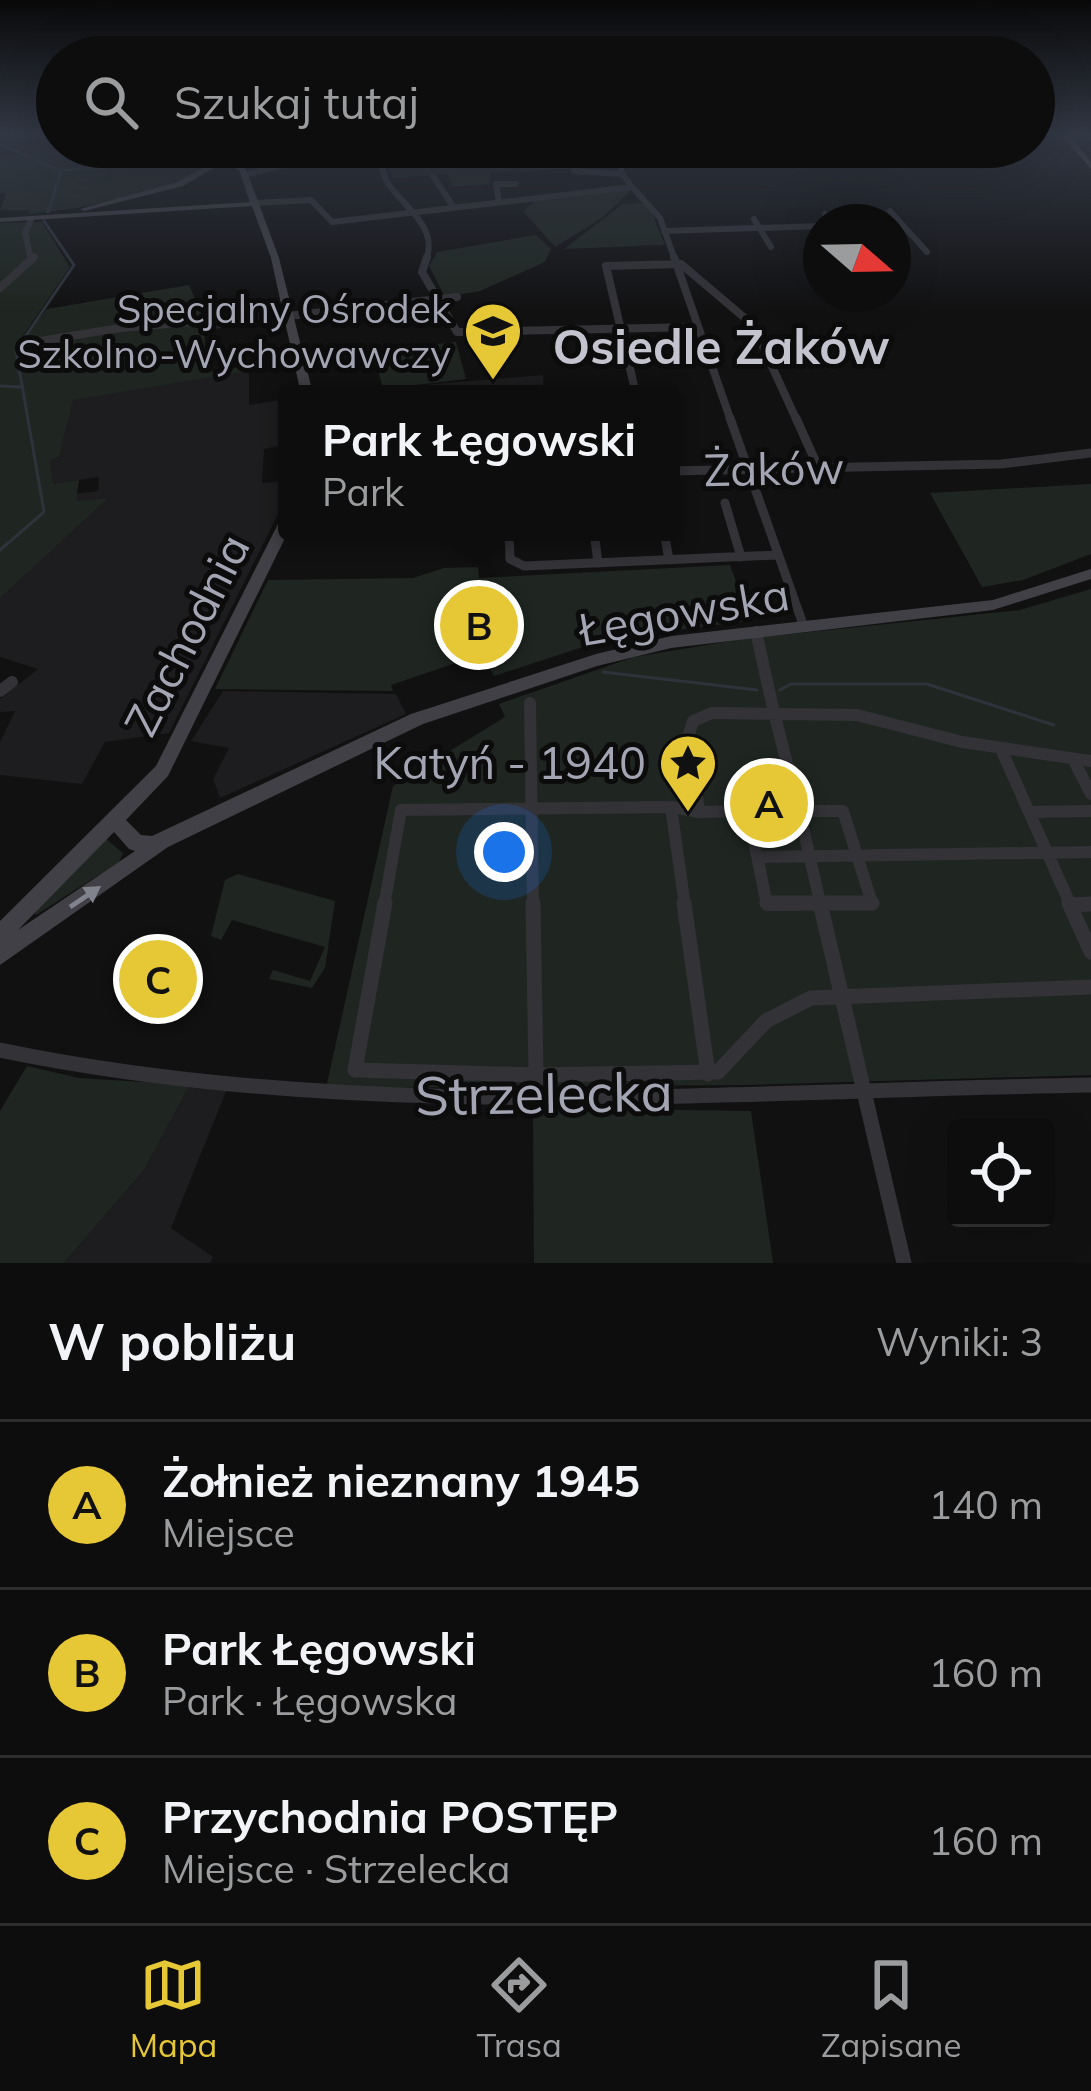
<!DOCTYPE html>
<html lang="pl">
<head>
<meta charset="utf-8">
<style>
	:root { --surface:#0d0d0e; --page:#161617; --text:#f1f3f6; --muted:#9a9c9e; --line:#2d2d2e; --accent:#e6c735 }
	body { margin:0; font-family:Mulish,sans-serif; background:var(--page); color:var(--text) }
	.controls { position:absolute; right:36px; bottom:36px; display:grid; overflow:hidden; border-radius:12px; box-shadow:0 12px 48px #0002 }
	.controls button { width:108px; height:108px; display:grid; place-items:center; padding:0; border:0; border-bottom:3px solid var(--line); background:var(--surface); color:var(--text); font:60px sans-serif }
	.compass { position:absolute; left:803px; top:204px; width:108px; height:108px; border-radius:50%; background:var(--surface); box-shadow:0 12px 48px #0002; rotate:110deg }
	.you { position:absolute; left:504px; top:852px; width:42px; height:42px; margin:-30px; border:9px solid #fff; border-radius:50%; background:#1a73e8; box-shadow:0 0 0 18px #1a73e833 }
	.badge { display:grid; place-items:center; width:78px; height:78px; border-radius:50%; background:var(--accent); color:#111; font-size:39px; font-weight:700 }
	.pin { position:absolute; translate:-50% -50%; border:6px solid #fff; box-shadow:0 3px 12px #0006 }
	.popup { position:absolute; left:278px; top:385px; width:402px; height:156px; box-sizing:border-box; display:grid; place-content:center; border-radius:12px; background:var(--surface); filter:drop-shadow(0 3px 9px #0005); font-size:39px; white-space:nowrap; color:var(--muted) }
	.popup b { font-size:45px; color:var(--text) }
	.popup::after { content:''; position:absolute; left:50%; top:100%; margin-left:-24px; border:24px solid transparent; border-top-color:var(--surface) }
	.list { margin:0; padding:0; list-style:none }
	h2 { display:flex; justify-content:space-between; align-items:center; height:156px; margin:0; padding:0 48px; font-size:51px }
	h2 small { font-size:39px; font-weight:400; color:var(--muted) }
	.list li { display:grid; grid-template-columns:78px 1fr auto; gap:36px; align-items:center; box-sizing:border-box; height:168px; padding:0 48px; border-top:3px solid var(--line) }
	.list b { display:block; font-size:45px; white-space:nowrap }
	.list p { margin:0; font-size:39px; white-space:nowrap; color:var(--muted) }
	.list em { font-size:39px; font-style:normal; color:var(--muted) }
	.icon { flex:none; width:66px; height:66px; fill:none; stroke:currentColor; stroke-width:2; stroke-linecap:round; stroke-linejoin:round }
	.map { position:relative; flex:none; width:1091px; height:1263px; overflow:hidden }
	.search { position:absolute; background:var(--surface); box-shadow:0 12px 48px #0002; left:36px; right:36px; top:36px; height:132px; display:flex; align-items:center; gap:30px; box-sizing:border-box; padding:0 42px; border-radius:66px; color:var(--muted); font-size:45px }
	.sheet { height:660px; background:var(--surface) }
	nav { display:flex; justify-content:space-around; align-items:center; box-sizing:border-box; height:168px; border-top:3px solid var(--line); background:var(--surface); font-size:33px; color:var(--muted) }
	nav a { display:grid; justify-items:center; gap:6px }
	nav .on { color:var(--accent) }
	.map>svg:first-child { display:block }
</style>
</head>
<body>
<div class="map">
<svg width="1091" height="1263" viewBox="0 0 1091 1263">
	<rect width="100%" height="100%" fill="#111112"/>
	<!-- built -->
	<path fill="#1d1d1f" d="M249 371V405L287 399V444L264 449 262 483 287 481V496L169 733 105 742 82 784 0 775V742L15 711 0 712V699L38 669 0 657V598L106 498 75 502 76 494 98 491 99 477 53 484 50 460 59 457 73 399Z
		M543 375 544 394H419L422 385Z
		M223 691 396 694 406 714 220 798 213 779 229 748 191 741Z
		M190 1085 227 1089 171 1228 213 1257 210 1263H64L144 1170Z"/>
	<!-- green -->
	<path fill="#1f2621" d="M57 143 174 147 169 155 151 157 150 168 214 164C157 194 91 208 28 214L30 210H0L6 194 0 193V158Z
		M461 147H537L516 152 567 147 576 153 568 169 490 172V184L453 187 448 174 393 178 388 165 433 161 431 154Z
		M632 189 602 218 555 247 523 211 536 200Z
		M648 203 665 245 564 249 623 204Z
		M42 222 70 267 14 349 126 329 20 341 47 309 189 285 201 313 215 312 222 328 204 331 207 372 249 366V371L73 400 59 457 50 460 53 484 79 480 76 501 108 498 0 598V223Z
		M536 235 551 249 545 262 480 291 445 297 429 266 437 252Z
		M456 342 466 379 383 389 373 351Z
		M1091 484V554L1023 580 982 587 930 493Z
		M730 565 750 621 610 638 494 676 482 654 391 685 393 691 215 689 268 580 413 578 444 568 478 567 479 578Z
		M1091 589V1075L744 1085 326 1088 393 786 505 717 499 704 634 657 743 639 1020 610Z
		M105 838 123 853 119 862 36 915 33 911Z
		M238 874 335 901 325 968 312 988 269 979 273 970 310 981 325 947 232 920 221 940 211 936 225 880Z
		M27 1066 79 1078 190 1085 144 1170 64 1263H0V1111Z
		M533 1108 751 1111 773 1263H534Z"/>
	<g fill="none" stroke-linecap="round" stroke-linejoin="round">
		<!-- stream -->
		<path stroke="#2d333b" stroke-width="3" d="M0 144 61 171 48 212
			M70 155 93 147
			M62 170 126 166
			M0 386 21 387
			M0 550 44 512 16 350 74 265 44 221
			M603 672 757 690
			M780 690 791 684H927L1054 725"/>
		<!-- street-far4 -->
		<path stroke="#323237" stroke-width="6" d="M568 150 618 149
			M578 152 574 171 622 174
			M245 175 314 157 379 152C381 162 382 173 387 182 403 207 439 226 426 260
			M433 176 453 206
			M632 187 660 218 675 260
			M499 202 496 184H516
			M253 203 311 200 332 222 632 187 622 174 618 147
			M890 211 927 252
			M825 214 831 222
			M754 219 771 247
			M664 231 821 226
			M31 260 25 232 31 220"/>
		<!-- street-far3 -->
		<path stroke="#323237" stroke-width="8" d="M427 257 422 272 457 332 696 327
			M674 257 731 421
			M0 288 34 257
			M288 316 457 297
			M21 344 120 328 288 314
			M636 394 606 266 681 264 753 325 797 421"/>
		<!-- street-far2 -->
		<path stroke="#323237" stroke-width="9" d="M730 418 804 627
			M796 418 818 467
			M671 471 1001 464 1091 453
			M725 503 741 557
			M509 532 510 559 524 566 777 555
			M594 532 598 563
			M664 532 669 560"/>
		<!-- street-far1 -->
		<path stroke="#323237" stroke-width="12" d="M756 632 775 717
			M0 691 12 682
			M530 703 533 906
			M776 720 785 756
			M1001 749 1071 906
			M786 759 792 783
			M1073 759 1091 794
			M798 806 821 906
			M671 807 685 906
			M748 811H843L872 903 767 905Z
			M699 812 748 811
			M1030 812 1091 811
			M758 857 1091 852
			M1070 905 1091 904
			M384 906 401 810 671 807 699 812 689 734 693 721 712 713 857 715 962 742 1091 761"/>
		<!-- street -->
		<path stroke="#323237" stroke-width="15" d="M385 903 355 1070 536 1075 535 1093
			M533 903 536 1075 718 1072 766 1021 811 998 1091 987
			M684 903 708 1074
			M767 903H872
			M820 903 904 1263
			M1069 903 1091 952
			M1070 905 1091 904
			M0 1050C357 1124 729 1091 1091 1085"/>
		<!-- secondary -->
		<path fill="#404046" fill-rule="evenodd" d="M242 147H250L228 161 246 169 279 258 313 394H301L271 258 252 206 0 222V218L250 202 239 170 222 163 183 186 84 211 80 209 177 182Z
			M287 516 288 532 168 776 126 820 141 835 152 836 411 714 596 654 671 636 993 600 1091 569V579L993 610 671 648 597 666 423 724 168 847 0 965V921L156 766 280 520ZM114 832 129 849 135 851 18 930Z"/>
		<!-- primary -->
		<path fill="#4e4e55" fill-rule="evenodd" d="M1062 135H1070L1091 162V169Z"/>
	</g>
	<!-- wall -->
	<path fill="#47474d" d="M189 975 179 996 126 984 118 976Z"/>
	<!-- shaded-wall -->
	<path fill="#2d2d31" d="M182 967 189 975 179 996 171 988Z"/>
	<!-- building -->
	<path fill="#515158" stroke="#5e5e66" stroke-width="3" d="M130 955 182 967 171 988 118 976Z"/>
	<!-- one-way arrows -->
	<defs><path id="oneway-solid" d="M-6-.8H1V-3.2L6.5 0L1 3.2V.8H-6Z" transform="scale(3)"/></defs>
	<use fill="#80828c" href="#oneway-solid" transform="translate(85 897) rotate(-34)"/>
	<!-- sky -->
	<linearGradient id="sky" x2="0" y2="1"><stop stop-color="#09090a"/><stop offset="0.43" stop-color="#323844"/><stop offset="1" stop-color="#323844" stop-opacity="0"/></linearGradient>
	<rect width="1091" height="312" fill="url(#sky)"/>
	<!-- icons -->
	<defs>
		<g id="school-pin" transform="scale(3)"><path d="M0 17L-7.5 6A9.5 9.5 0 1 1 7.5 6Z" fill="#e6c735" stroke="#0c0c0d"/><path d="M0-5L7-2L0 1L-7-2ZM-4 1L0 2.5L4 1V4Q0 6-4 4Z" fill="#111"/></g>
		<g id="sight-pin" transform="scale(3)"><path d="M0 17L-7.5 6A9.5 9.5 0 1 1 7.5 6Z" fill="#e6c735" stroke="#0c0c0d"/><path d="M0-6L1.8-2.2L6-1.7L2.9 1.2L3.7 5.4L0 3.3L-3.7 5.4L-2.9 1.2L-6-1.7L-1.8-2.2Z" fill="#111"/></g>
	</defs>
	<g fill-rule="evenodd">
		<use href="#school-pin" x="493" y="331"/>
		<use href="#sight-pin" x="688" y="763"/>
	</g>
	<g text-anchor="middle" stroke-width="10" stroke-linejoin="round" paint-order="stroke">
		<!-- far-poi labels -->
		<g font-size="39" fill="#a3a5b2" stroke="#0c0c0d" text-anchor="end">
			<text x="451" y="323">Specjalny Ośrodek<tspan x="451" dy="45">Szkolno-Wychowawczy</tspan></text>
		</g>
		<!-- street labels -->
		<g font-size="45" fill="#a3a5b2" stroke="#0c0c0d">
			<text transform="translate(774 469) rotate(-1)" y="16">Żaków</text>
			<text transform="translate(684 612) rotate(-10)" y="16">Łęgowska</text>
			<text transform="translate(187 635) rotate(-63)" y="16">Zachodnia</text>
		</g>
		<!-- poi labels -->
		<g font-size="45" fill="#a3a5b2" stroke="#0c0c0d" text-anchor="end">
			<text x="646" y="779">Katyń - 1940</text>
		</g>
		<!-- far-district labels -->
		<g font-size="48" font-weight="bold" fill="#c3c4ce" stroke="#0c0c0d">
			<text x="721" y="364">Osiedle Żaków</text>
		</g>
		<!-- near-street labels -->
		<g font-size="54" fill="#a3a5b2" stroke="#0c0c0d">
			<text transform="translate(544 1094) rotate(-1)" y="19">Strzelecka</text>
		</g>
	</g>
</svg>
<div class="controls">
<button><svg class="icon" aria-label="locate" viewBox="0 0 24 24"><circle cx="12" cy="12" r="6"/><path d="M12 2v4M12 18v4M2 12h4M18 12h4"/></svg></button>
</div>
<svg class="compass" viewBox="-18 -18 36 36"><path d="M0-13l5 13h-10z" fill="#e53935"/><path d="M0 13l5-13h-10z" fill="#9a9c9e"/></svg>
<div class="you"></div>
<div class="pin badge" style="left:769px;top:803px">A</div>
<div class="pin badge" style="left:479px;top:625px">B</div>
<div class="popup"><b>Park Łęgowski</b>Park</div>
<div class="pin badge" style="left:158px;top:979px">C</div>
<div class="search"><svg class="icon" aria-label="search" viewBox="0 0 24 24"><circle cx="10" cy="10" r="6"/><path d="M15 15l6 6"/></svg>Szukaj tutaj</div>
</div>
<section class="sheet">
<h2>W pobliżu<small>Wyniki: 3</small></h2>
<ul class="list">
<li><span class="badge">A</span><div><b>Żołnież nieznany 1945</b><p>Miejsce</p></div><em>140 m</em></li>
<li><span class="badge">B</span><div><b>Park Łęgowski</b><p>Park · Łęgowska</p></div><em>160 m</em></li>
<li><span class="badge">C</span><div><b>Przychodnia POSTĘP</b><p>Miejsce · Strzelecka</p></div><em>160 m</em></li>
</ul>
</section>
<nav>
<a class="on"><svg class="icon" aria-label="map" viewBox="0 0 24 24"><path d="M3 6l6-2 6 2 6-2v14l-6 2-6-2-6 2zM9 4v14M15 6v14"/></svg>Mapa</a>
<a><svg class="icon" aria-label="directions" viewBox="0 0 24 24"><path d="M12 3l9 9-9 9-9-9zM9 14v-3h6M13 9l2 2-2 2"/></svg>Trasa</a>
<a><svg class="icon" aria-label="saved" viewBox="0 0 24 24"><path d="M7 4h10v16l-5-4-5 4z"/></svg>Zapisane</a>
</nav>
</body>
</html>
